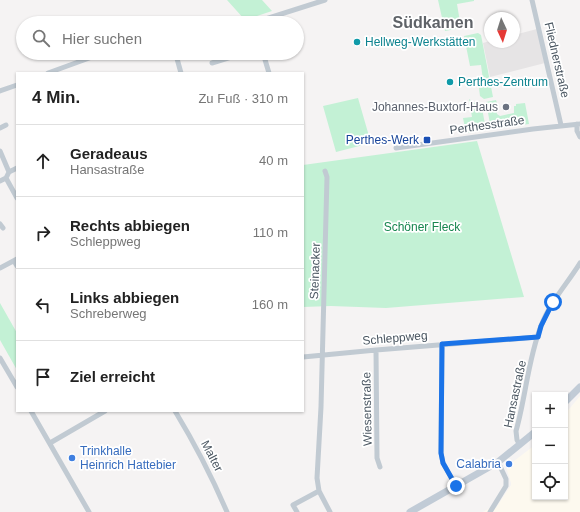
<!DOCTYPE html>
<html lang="de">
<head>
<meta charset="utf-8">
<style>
	:root { --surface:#fff; --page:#f2f2f2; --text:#222; --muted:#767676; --line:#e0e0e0 }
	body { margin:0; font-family:Helvetica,sans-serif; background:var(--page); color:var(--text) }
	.controls { position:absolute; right:12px; bottom:12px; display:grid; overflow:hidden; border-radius:0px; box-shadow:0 1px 3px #0004 }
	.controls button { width:36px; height:36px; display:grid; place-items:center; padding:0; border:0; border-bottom:1px solid var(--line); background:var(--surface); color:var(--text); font:20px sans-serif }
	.compass { position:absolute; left:484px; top:12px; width:36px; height:36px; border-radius:50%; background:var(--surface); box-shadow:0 1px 3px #0004; rotate:176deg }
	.stop { position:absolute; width:12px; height:12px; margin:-9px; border:3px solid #1a73e8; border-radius:50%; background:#fff }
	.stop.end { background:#1a73e8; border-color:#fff; box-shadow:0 1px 4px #0008 }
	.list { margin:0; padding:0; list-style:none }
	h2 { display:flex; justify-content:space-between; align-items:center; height:52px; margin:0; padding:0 16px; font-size:17px }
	h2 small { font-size:13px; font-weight:400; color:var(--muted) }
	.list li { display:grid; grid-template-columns:26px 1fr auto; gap:12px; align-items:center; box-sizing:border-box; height:72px; padding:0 16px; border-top:1px solid var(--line) }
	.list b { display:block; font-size:15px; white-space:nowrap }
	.list p { margin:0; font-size:13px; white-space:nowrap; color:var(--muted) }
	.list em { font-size:13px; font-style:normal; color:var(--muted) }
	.icon { flex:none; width:22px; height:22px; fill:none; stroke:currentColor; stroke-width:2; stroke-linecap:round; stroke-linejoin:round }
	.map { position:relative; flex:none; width:580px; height:512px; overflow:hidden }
	.search { position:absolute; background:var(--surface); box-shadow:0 1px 3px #0004; left:16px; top:16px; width:288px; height:44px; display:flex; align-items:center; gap:10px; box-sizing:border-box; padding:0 14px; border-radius:22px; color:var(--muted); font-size:15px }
	.panel { position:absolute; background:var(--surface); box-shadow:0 1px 3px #0004; left:16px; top:72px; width:288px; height:340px; border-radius:0px }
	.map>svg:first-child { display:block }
</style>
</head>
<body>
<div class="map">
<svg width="580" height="512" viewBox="0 0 580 512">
	<rect width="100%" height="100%" fill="#f5f3f3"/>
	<!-- commercial -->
	<path fill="#fdf9ef" d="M580 396V512H483L491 507 496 508 511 485V483L506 467 535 445V497H565V414Z"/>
	<!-- education -->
	<path fill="#e6e4e5" d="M537 29 545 63 490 77 483 43 490 41 514 42V35Z"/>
	<!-- green -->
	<path fill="#c3f1d5" d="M227 0H262L272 11 245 20Z
		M438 0H474V1L457 4 461 28 445 31Z
		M478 33 481 35 493 97 484 99 480 96 478 81 483 80 481 65 470 66 464 36Z
		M358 98 371 143 336 152 323 106Z
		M469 99 482 108 486 130 466 133 463 118 472 117Z
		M496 100 499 109 496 110 497 114 500 116 514 113V106H516V104L525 103 529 124 491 129 486 102Z
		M477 141 524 297 386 308 331 306 303 307V165Z
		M0 303 17 333V370L0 340Z"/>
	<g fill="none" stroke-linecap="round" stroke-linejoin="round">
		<!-- minor -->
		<path stroke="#c1cad2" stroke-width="5" d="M532 0 561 125
			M253 23 325 0
			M263 53 269 73
			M176 55 181 73
			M212 63 244 53
			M48 73 92 57 110 53
			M0 91 17 85
			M577 124V131L580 137
			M0 128 6 125
			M396 148 533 129 580 124
			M0 151 9 172
			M325 171 327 177 321 407 317 478 319 491 330 512
			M6 178 17 198
			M0 181 6 178 9 172 17 168
			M0 224 3 228
			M14 261 17 266
			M0 268 17 259
			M442 344 441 453 443 463 456 486
			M376 350 377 458 380 467
			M303 357 376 350 538 337
			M0 358 17 387
			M31 411 89 512
			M175 411C195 444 212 477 227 512
			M50 443 105 411
			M520 445 517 440 516 431C526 396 528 359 541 326 550 302 567 284 580 263
			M297 512 293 505 319 491
			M490 512 506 486V479L498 462"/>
		<!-- secondary -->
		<path stroke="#c1cbd6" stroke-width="7" d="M565 402 580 387
			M410 512 498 462 535 432"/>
	</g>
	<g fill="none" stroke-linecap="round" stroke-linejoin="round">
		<!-- route -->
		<path stroke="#1a73e8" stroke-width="5" d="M456 486 443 463 441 453 442 344 538 337 541 326 553 302"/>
	</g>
	<!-- markers -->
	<g fill="#0f9aa8" stroke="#fff" stroke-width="1.5">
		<circle cx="357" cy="42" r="4"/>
		<circle cx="450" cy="82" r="4"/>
	</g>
	<circle fill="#6b7280" stroke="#fff" stroke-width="1.5" cx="506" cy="107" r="4"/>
	<rect fill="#1a4fb4" stroke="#fff" stroke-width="1.5" x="423" y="136" width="8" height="8" rx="2"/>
	<g fill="#3f7fe0" stroke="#fff" stroke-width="1.5">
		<circle cx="72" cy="458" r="4"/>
		<circle cx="509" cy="464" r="4"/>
	</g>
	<g text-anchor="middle" stroke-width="3.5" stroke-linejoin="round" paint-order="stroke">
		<!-- culture labels -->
		<g font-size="12" fill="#0d838f" stroke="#fff" text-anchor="start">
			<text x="365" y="46">Hellweg-Werkstätten</text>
			<text x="458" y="86">Perthes-Zentrum</text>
		</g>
		<!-- street labels -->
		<g font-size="12" fill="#4a5661" stroke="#fff">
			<text transform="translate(557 60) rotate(77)" y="4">Fliednerstraße</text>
			<text transform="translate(487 125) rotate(-8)" y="4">Perthesstraße</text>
			<text transform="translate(315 271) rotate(-88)" y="4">Steinacker</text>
			<text transform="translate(395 338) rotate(-5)" y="4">Schleppweg</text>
			<text transform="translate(515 394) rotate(-78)" y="4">Hansastraße</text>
			<text transform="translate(367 409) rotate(-91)" y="4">Wiesenstraße</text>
			<text transform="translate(212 456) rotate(63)" y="4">Malter</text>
		</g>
		<!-- worship labels -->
		<g font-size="12" fill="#5b616d" stroke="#fff" text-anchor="end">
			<text x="498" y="111">Johannes-Buxtorf-Haus</text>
		</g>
		<!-- transit labels -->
		<g font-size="12" fill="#164399" stroke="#fff" text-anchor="end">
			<text x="419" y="144">Perthes-Werk</text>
		</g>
		<!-- park labels -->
		<g font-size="12" fill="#17864f" stroke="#fff">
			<text x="422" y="231">Schöner Fleck</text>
		</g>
		<!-- shop labels -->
		<g font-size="12" fill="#366cbe" stroke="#fff" text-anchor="start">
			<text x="80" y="455">Trinkhalle<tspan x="80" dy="14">Heinrich Hattebier</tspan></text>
			<text x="501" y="468" text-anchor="end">Calabria</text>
		</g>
		<!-- district labels -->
		<g font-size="16" font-weight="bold" fill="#5f6368" stroke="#fff">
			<text x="433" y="28">Südkamen</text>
		</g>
	</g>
</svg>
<div class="controls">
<button>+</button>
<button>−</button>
<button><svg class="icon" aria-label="locate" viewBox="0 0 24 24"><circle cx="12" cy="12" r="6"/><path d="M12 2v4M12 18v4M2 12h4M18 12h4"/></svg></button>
</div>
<svg class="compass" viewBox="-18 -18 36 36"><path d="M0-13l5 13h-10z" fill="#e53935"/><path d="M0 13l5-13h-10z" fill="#767676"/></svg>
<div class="stop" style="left:553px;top:302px"></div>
<div class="stop end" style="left:456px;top:486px"></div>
<div class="search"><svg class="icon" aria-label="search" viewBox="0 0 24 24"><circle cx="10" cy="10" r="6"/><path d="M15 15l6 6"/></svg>Hier suchen</div>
<section class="panel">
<h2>4 Min.<small>Zu Fuß · 310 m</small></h2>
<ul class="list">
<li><svg class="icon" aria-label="ahead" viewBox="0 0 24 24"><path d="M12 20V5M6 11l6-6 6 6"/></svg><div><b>Geradeaus</b><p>Hansastraße</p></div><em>40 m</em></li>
<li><svg class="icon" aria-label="right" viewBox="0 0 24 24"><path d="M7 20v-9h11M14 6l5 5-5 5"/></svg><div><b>Rechts abbiegen</b><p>Schleppweg</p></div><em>110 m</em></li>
<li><svg class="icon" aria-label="left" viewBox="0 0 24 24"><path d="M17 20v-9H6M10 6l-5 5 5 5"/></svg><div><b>Links abbiegen</b><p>Schreberweg</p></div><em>160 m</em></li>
<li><svg class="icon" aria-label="arrive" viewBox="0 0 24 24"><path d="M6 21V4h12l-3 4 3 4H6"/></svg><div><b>Ziel erreicht</b></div></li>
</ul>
</section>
</div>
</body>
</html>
